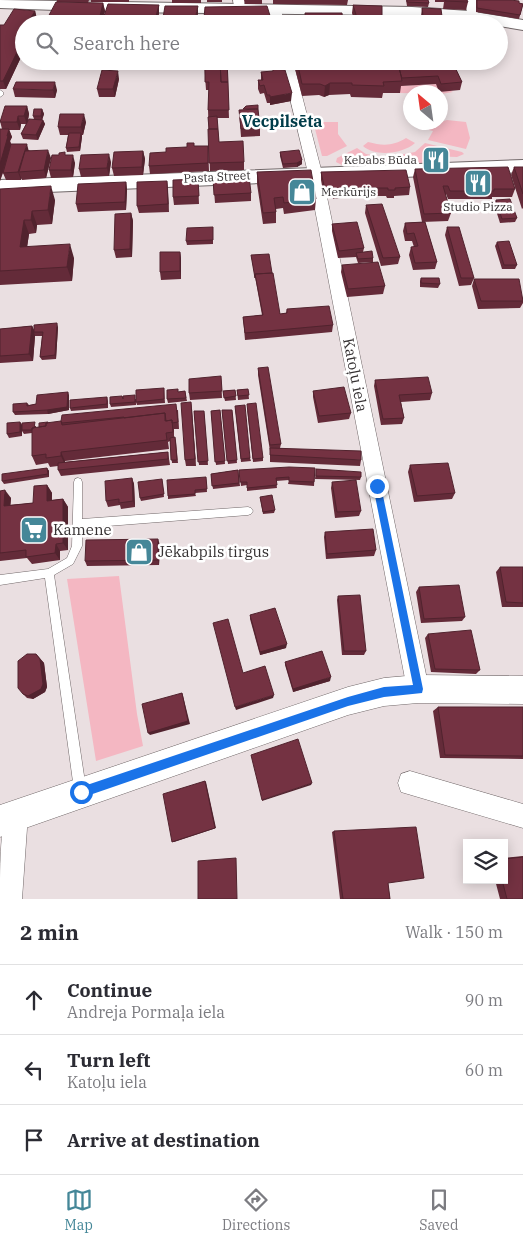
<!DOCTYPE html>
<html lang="en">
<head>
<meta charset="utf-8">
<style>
	:root { --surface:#fff; --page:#f2f2f3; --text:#2b2b33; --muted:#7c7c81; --line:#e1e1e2; --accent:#458798 }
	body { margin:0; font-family:"IBM Plex Serif",serif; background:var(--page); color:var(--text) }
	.controls { position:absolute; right:15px; bottom:15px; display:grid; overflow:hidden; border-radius:0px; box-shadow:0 2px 12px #0003 }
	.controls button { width:45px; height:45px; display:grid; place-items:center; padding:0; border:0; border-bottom:1px solid var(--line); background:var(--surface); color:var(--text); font:25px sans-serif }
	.compass { position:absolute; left:403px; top:85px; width:45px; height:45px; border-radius:50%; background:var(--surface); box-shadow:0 2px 12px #0003; rotate:331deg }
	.stop { position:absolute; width:15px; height:15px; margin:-11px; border:4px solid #1a73e8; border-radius:50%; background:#fff }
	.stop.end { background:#1a73e8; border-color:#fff; box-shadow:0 1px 5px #0008 }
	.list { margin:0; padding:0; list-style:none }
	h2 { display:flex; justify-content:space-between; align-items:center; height:65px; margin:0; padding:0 20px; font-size:21px }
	h2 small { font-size:16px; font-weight:400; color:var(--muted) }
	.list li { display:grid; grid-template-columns:32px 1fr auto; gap:15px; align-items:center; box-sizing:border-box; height:70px; padding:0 20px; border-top:1px solid var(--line) }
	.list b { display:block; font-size:19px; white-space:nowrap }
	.list p { margin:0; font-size:16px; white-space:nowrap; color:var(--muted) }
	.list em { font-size:16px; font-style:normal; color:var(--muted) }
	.icon { flex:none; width:28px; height:28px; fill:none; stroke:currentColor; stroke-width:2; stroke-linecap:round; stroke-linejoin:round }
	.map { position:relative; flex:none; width:523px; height:899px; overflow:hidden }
	.search { position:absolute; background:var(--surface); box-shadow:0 2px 12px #0003; left:15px; right:15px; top:15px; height:55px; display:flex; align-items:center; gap:12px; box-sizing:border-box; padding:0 18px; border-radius:28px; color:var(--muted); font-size:19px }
	.sheet { height:275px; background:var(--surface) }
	nav { display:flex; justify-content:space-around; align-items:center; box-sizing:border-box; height:70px; border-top:1px solid var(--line); background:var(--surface); font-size:14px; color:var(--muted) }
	nav a { display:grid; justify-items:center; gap:2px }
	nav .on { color:var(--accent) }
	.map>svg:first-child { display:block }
</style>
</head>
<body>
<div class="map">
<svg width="523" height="899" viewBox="0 0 523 899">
	<rect width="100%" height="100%" fill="#eadfe1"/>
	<!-- green -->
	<path fill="#f4b7c2" d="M436 84 453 92 441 94 400 93 398 86Z
		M447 120 466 122 470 138 466 149 428 140 433 131 429 130 431 125Z
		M319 122H338V134L347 146 327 156H322L314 125Z
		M406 138 415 143C403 154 375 157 363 146L368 142C383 146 393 146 406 138Z
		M425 143 462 152 464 154 457 157 428 156 430 164H395L393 156 415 152Z
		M357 148 366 154 388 158 389 165H342L336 162 337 158Z
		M119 576 137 714 143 746 96 761 67 579Z"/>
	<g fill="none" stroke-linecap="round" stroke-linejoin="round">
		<!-- service casing -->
		<g stroke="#716869" stroke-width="1">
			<path id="service" d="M0 90 3 92V95L0 97Z
				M78 478 81 479 82 482V519L248 507 251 508 253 511 251 514 248 515 82 528V546L73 564 54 575 86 789 84 793 80 795 76 793 74 789 45 578 0 585V575L48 569 67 558 72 546 74 482 75 479Z"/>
		</g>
		<!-- minor casing -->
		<g stroke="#716869" stroke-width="1">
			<path id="minor" d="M233 0H245L243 11H235Z
				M465 0H477L478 16 476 18H468Z
				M275 6 281 9 284 24H272L269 9Z
				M281 61H293L322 173 429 689 426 697 418 700 410 697 407 689 308 173Z
				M410 771 523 804V828L401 792 398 783 401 774Z
				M16 802 25 805 28 814 22 899H0C0 871 0 831 7 805Z"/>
		</g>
		<!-- tertiary casing -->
		<g stroke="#716869" stroke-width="1">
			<path id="tertiary" d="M418 675 523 676V704L418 703 384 706 348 715 0 837V805L348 687 384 678Z"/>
		</g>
		<!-- secondary casing -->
		<g stroke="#716869" stroke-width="2">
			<path id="secondary" d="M0 0 412 7 468 11 523 20V30L499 26V24L384 15 112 12 0 8Z
				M523 160V172L0 194V180Z"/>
		</g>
		<!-- service -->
		<use href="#service" fill="#fff" fill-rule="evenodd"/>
		<!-- minor -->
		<use href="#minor" fill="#fff" fill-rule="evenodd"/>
		<!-- tertiary -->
		<use href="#tertiary" fill="#fff" fill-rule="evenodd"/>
		<!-- secondary -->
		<use href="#secondary" fill="#fff" fill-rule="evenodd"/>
	</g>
	<!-- wall -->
	<path fill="#642b39" d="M57 0H89L88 3 57 2Z
		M91 0H129V2H91Z
		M172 0H201V3H172Z
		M207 0H222V2H207Z
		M244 0H262V4H245Z
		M273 0H348L347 5 273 4Z
		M406 0H428L429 3 428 7 407 6Z
		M435 0H467L468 2 466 10 443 9 444 2H435Z
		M476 0H510L523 4 519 19 476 12Z
		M103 3 105 11 102 19 159 5V13L157 24H49L47 19Z
		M353 5 382 19 381 24H355L352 13Z
		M422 8 443 24H422L421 16Z
		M35 11 37 19 24 24V55H22L6 89H0V25H4Z
		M204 18 271 19V23L272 24H204Z
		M138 61H162V64H158L157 68H139Z
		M173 61H193V69H174Z
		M204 61H227L229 118H217L219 142 244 162V170L210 171 208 110 209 90H206Z
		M260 61H274L275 66 261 67Z
		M296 61H398L399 65H400V61L408 68 425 66 424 61H453V63L462 82 460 90 439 92 436 84 401 86 400 93H383L382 98 351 97 350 94 329 95 324 97 319 95 302 96 295 69Z
		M261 72 291 101 270 105V103H267L264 93 260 94 258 89V80H261Z
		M119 79 115 97H99L97 89Z
		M13 89 57 90 55 98 15 97Z
		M27 106 29 114 28 121 34 119 33 116 42 109 44 114 42 120H43L45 124 38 140 23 139 21 134 26 124H21L20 130H9L12 137 10 141 11 144 51 158 46 178 22 180 21 178V180H6L3 173 0 181V129H2L0 121Z
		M239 110 260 128V136L241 137Z
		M86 122 83 135H82V137L80 151 67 152 66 148 68 135H60L58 127Z
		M208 146 209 171 150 174 149 166 166 152 187 147Z
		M433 150 446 160 445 164H430L428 156 429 152H432Z
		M143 151 145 159 143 175 114 176 112 168Z
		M280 152 302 160V164L297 167 283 168 280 156Z
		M66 155 75 163 73 177 51 178 49 170Z
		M111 162 109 176 81 177 79 169Z
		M514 167H523V208L522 209 511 175Z
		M415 169 515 189 512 197H492V199H448L446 194H445L451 213 448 221 422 222 413 177Z
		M257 172 316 199 315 210 284 214 283 208 276 209V223L263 224 257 184Z
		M321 172 410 187 409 195 394 196V198H387L386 196H355L333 199V197H324L321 180Z
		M213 178 251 193V201L215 203Z
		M198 179 199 204 174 205 173 197Z
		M167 181 169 212 139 213 137 206Z
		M126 182 127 190 126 210 78 212 76 204Z
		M0 189 55 200 52 224 37 225 36 233 29 234 27 247 74 258 72 281 0 285Z
		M496 200 517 218 515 222 500 223 494 204Z
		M366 205 400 257 398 264 381 266 365 213Z
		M131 213 133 221 132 257 116 258 114 250Z
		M425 222 437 262 435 269 413 270 409 255 411 247H414L412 241H405L403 231 405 223Z
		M332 224 364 248 363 252 373 258V262L358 263 356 257 338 258 332 231Z
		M213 227V244L187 245 186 241Z
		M447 227 474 278 471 285 459 286 445 235Z
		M497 242 517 265 515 269H502L495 246Z
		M180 252 181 259V279L161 280 160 272Z
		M251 255 280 314 286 313 287 309 333 325 332 332 245 340 243 317 262 315Z
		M342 265 385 286 383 294 347 297 341 272Z
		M421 278 440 284 438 288 420 287V281Z
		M474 279 523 298V303L520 308 478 309 472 286Z
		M32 326 34 330 58 327 56 359 42 360 40 357 42 336H35L33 361 0 363V329Z
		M258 368 281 444 280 448 361 460 360 466 270 462V451L258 375Z
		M221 376 222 398 190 400 189 393Z
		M375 380 432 393 430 400 401 402 404 418 402 424 381 425 374 386Z
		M164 388 165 403 137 405 136 402Z
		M248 389 249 399 238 400 237 390Z
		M235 390 236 400 225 401 223 391Z
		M185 391 187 401 168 403 167 399 178 392Z
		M313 391 351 413 349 419 318 423 313 397Z
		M69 395V410L48 414 15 415 13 412 27 403 29 405 36 404Z
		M107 397 108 401V408L71 411 70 408Z
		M123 399H136V405L111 407 110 404Z
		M191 402 196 466H186L185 460Z
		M235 406 250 458 251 461 241 462Z
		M247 408 263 458V461L253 462Z
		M178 410 179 429H174V438L175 437 176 441 178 463H172L170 441 168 442 169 449 65 461V462L168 452 170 465 61 476 58 470V466L50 467 48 463 36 465 32 456V433L24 434 22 431V436L9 438 7 434 20 422 22 425 36 426V428L39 427 49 423Z
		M220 410 225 464 216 465 211 411Z
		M222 410H232L237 463 228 464Z
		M194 411H204L208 465H199Z
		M410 465 455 493 452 499 414 502 408 472Z
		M47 468 49 471V477L4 484 2 481Z
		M315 468 314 486 288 484 289 480 276 481 277 488 247 491V485L241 486 239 470Z
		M316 469 361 477 360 480 315 479Z
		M238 470 240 486 213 489 211 474Z
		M206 477 207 492 195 493 196 496 168 499V496Z
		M132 478 134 484 135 507 121 509 120 505 108 507 106 501Z
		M162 479 164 497 141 501 140 498Z
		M332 482 361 511 359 516 335 518 331 488Z
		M47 485 52 493V500L63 499 68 507V550L60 551V560L32 564 27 558 0 561V491L11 498 10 505 33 503Z
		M260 497 275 510 274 513 263 514Z
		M325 532 376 550 374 556 326 559 324 537Z
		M160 545 159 565 87 566 85 561Z
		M500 567H523V607H502L496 572Z
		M419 587 465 617 462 621 421 623 416 592Z
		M338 596 366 651 364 655H342L337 600Z
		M250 615 286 648 260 655 250 619Z
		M428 634 480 670 476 674 431 672 425 638Z
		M36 654 44 663 47 687 45 692 33 699 27 698 23 694Z
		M285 662 330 681 293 692 285 665Z
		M438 707H523V759L440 758 433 711Z
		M334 831 388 883 390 899H340L332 832Z
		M523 856V899H500L495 880H504V858Z"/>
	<!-- shaded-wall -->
	<path fill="#51232e" d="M103 3 105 11 101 24 100 16Z
		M159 5V13L157 24H156L155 20Z
		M198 6V14L196 24H194Z
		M35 11 37 19 34 24H27Z
		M84 16 86 24H81Z
		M20 46 22 55 6 89 3 81Z
		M118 71 119 79 115 97 113 89Z
		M55 82 57 90 55 98 53 90Z
		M330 83 329 95 324 97 325 86Z
		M292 93 291 101 270 105V97Z
		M27 106 29 114 27 124 24 116Z
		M42 109 44 114 42 120 41 116Z
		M84 114 86 122 83 135 81 127Z
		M18 116 21 124 20 130 17 122Z
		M43 120 45 124 38 140 36 135Z
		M9 129 12 137 10 141 11 144 0 181V164Z
		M81 133 82 137 80 151 79 147Z
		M27 144 29 152 19 172 21 178V180L18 172Z
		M48 150 51 158 46 178 44 170Z
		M143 151 145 159 143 175 142 167Z
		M109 154 111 162 109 176 107 168Z
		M73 155 75 163 73 177 71 170Z
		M302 160V164L297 167V163Z
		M167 181 168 189 169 212 168 204Z
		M126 182 127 190 126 210 125 202Z
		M51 186 55 200 52 224 48 210Z
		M32 211 37 225 36 233 31 220Z
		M131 213 133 221 132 257 130 249Z
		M24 220 29 234 25 261 20 247Z
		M70 244 74 258 72 281 67 267Z
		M180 252 181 259V279L180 271Z
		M57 323 58 327 56 359 55 355Z
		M32 326 35 332H34L35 336 33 361 29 354Z
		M68 392 69 395V410L48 414 47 410Z
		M191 402 192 409 196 466 195 459Z
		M20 422 22 425V436L20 432Z
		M61 452 65 461V465L61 456Z
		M47 468 49 471V477L48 474Z
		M132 478 134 484 135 507 133 501Z
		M47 485 52 493 51 509 47 501Z
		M5 490 11 498 10 514 4 506Z
		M63 499 68 507V550L63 543Z
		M158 539 160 545 159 565 158 560Z
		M56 544 60 551V560L55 553Z
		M287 644 286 648 260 655V652Z
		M36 654 44 663 47 687 45 692 33 699 28 696Z
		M331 677 330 681 293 692V689Z
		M182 693 183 696 190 724 150 735 148 733Z
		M274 695 273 698 236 710 235 707Z
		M205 781 206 782 216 828 174 842H172Z
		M312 783 311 785 262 801V800Z"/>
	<!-- building -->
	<path fill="#743242" stroke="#51232e" d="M407 0H428L429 3 407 2Z
		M445 0H467L468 2 445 1Z
		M477 0H510L519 1V3L523 4 520 15 477 8Z
		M56 2 103 3 100 16H84L81 24H67L69 19H47Z
		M108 4 159 5 155 20H130L129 24H100L101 19H103Z
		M353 5 382 6V19L357 18Z
		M165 6H198L194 24H162Z
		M267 6 271 19 244 20 221 18V22H215V18H204L205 7Z
		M422 8 441 9 443 24H424Z
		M14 9 35 11 27 24H24V47L20 46 3 81H0V25H4Z
		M305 13H342L343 24H306Z
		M210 61H220L221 82H228L229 110H208L209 82H205V66L210 65Z
		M220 61H227L228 82H221Z
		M261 61H274L275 62 261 63Z
		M297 61H398L402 81 383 82 384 86 352 85V83H330L325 86 320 84H302Z
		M400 61H407L408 68 399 69V65H402Z
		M427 61H452L462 82 441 84 438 76 402 78 399 69 425 66 426 68H432L434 70 432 65H428Z
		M273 69 285 70 292 93 270 97V95H267L264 85 260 86 258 80H263L261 72 273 71Z
		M102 70 118 71 113 89H97Z
		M16 82H55L53 90 13 89Z
		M258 105V109H243L246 106Z
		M5 106H27L24 116H18L17 122H0Z
		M34 109H42L41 116H33Z
		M258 109 260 128 241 129 239 110Z
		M60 114H84L81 127H58Z
		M217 116 218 129H209L208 117Z
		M29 119 43 120 36 135 21 134Z
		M0 129H9L7 136H8L0 164Z
		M208 129H218L219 142 243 141 244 162 209 163Z
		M69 133H81L79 147 66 148Z
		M187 143H194V146H208V163L149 166 150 153 166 152V148L187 147Z
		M11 144H27L18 172 3 173Z
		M48 150 44 170 19 172 25 151Z
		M299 150 302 160 297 163 283 164 280 152Z
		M433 150 444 152 446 160H431L429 152H433Z
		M143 151 142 167 112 168 114 152Z
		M65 152V155H73L71 170H49L52 155H59V153Z
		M109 154 107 168 79 169 81 155Z
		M508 167 515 189H494V191H450L448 186H443L451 213 424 214 415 169Z
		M514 167H523V194Z
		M311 170 316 199 284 203 283 197 274 198 276 212 263 213 257 172Z
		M406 170 410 187 395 188V190H388V188H356L334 191 333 189 325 190 321 172Z
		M249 176 251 193 214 195 213 178Z
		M198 179 199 196 173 197V180Z
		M167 181 168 204 137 206V182Z
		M126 182 125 202 76 204 78 184Z
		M51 186 48 210 32 211 31 220H24L20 247 70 244 67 267 0 271V189Z
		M510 199 517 218 502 219 496 200Z
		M382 204 400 257 383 258 366 205Z
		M131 213 130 249 114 250 115 214Z
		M357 222 364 248 339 251 332 224Z
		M425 222 437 262 415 263 411 247 418 246 414 233 407 234 405 223Z
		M213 227V240L186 241 187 228Z
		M447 227H459L474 278H461Z
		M509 241 517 265H504L497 242Z
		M372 251 373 258 358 259 356 253Z
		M160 252H180V271L160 272Z
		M269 254 272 273 255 274V278L251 255Z
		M378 262 385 286 348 289 342 265Z
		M273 273 280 314 287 313V309L329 306 333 325 245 333 243 317 263 315 255 274Z
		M421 278H439L440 284 421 283Z
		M474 279H519L523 301H481Z
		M57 323 55 355 40 357 43 332H34V325Z
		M32 326 29 354 0 356V329Z
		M268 367 281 444 270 445 258 368Z
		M221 376 222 391 189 393V379Z
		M428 377 432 393 399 395 404 418 383 419 375 380Z
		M344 387 351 413 319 416 313 391Z
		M164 388V399L136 402V390Z
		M178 389V392L185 391 186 398 167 399V390Z
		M248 389 249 395 238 396 237 390Z
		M235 390 236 396 224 398 223 391Z
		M68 392 67 407 47 410 13 412V404L27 403V406L36 404 37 395Z
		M135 395V402L110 404V397L122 396 123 399V396Z
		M107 397V404L70 408V400Z
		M191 402 195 459 185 460 181 403Z
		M256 403 263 458 253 459 247 404Z
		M176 404 178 422 172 423V420L166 421 165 413 124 418V417L62 423 61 421 62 415Z
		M245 405 250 458 241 459 235 406Z
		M220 410 225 461 215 462 211 411Z
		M222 410H232L237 460 227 461Z
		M194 411H204L208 461 198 462Z
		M165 413V421L172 420 173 432 166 433 167 440 61 452V456L46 458V454L32 456V428L46 426V423L61 421 62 425Z
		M20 422V432L7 434V423Z
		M35 422 34 428H32V430H22V423Z
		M48 422V423H46V426L39 427V423Z
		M175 437 177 460H171L170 438Z
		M270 448 361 451V460L270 455Z
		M168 452V459L58 470V463Z
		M448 463 455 493 417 496 410 465Z
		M289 467 315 468 314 482 289 481V477L276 478 277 485 247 488V482H240L239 470Z
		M47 468 48 474 2 481V474Z
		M316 469 361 472V477L316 476Z
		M238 470 239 483 212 486 211 474Z
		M206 477 207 489 195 490V494L168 496 167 480Z
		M132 478 133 501 119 503V499L106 501 105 481Z
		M162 479 164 494 140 498 138 482Z
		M356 480 361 511 337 512 332 482Z
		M47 485V501L63 499V543L56 544 55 553 26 557V550L0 553V491L5 490 4 506 33 503 34 486Z
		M272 495 275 510 263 512 260 497Z
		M373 529 376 550 327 554 325 532Z
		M158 539V560L85 561 86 540Z
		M500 567H523V603L506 602Z
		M459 585 465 617 424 619 419 587Z
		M360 595 366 651H344L338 596Z
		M275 608 287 644 260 652 250 615Z
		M228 619 243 673 265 666 274 695 235 707 213 623Z
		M471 630 480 670 435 669 428 634Z
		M322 651 331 677 293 689 285 662Z
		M27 654H36L40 659 43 684 41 689 28 696 23 694 18 688V661Z
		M182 693 188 721 148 733 142 704Z
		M438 707H523V756L445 755Z
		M298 739 312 783 262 800 251 755Z
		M205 781 215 828 172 842 163 794Z
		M416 827 424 878 388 883 390 899H343L334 831Z
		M523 857V899H507L502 880H504V859Z
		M236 858 237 899H198V861Z"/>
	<!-- route -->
	<path fill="#1a73e8" d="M377 483 381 486 423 689 422 693 384 697 348 706 81 798 77 796 75 792 77 789 81 787 348 697 384 687 413 685 373 486Z"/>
	<!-- icons -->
	<defs>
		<g id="restaurant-square" transform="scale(1.4375)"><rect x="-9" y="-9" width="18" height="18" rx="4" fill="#458798" stroke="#fff"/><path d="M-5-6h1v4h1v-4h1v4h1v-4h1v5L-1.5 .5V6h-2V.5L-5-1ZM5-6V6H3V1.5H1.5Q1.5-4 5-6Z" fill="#fff"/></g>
		<g id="shop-square" transform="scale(1.4375)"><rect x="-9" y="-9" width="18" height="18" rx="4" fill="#458798" stroke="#fff"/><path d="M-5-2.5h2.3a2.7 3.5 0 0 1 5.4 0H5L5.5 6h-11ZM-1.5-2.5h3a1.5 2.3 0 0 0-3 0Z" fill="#fff"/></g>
		<g id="supermarket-square" transform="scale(1.4375)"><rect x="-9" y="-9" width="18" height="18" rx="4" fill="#458798" stroke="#fff"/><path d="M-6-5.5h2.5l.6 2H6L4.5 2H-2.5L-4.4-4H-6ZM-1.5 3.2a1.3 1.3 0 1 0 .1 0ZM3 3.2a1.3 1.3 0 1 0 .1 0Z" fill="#fff"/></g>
	</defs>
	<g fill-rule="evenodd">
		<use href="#restaurant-square" x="436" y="160"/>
		<use href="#restaurant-square" x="478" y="183"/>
		<use href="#shop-square" x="302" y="192"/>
		<use href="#supermarket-square" x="34" y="530"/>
		<use href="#shop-square" x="139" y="552"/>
	</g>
	<g text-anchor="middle" stroke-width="5" stroke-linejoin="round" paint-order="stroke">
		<!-- far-poi labels -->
		<g font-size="12" fill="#353132" stroke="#fff" text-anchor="end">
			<text x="417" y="164">Kebabs Būda</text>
			<text x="321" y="196" text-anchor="start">Merkūrijs</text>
			<text x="478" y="211" text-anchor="middle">Studio Pizza</text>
		</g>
		<!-- far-street labels -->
		<g font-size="12" fill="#353132" stroke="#fff">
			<text transform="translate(217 177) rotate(-3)" y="4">Pasta Street</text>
		</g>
		<!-- street labels -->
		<g font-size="15" fill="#353132" stroke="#fff">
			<text transform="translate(355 375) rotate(79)" y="5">Katoļu iela</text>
		</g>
		<!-- poi labels -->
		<g font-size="15" fill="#353132" stroke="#fff" text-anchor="start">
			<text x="53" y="535">Kamene</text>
			<text x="158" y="557">Jēkabpils tirgus</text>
		</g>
		<!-- far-district labels -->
		<g font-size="16" font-weight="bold" fill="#003c49" stroke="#fff">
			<text x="282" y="127">Vecpilsēta</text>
		</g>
	</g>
</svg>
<div class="controls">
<button><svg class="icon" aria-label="layers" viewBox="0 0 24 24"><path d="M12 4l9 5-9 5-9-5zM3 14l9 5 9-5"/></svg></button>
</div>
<svg class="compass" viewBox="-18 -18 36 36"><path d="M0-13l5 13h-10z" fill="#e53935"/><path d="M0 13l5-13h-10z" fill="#7c7c81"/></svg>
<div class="stop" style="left:81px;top:792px"></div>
<div class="stop end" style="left:377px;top:486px"></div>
<div class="search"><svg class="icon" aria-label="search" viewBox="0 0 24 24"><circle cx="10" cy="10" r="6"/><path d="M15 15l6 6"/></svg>Search here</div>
</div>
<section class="sheet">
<h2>2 min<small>Walk · 150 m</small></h2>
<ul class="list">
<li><svg class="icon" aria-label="ahead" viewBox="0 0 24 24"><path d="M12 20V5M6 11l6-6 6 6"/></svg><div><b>Continue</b><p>Andreja Pormaļa iela</p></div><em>90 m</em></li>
<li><svg class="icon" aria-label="left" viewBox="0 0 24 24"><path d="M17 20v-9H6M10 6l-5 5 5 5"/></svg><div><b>Turn left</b><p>Katoļu iela</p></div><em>60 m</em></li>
<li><svg class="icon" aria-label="arrive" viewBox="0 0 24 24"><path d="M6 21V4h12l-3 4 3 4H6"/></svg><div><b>Arrive at destination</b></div></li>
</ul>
</section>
<nav>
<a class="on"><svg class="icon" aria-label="map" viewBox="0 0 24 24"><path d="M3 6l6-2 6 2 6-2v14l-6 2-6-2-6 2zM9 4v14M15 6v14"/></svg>Map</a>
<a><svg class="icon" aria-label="directions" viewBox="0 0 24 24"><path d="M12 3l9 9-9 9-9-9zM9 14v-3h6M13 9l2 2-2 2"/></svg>Directions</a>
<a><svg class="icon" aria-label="saved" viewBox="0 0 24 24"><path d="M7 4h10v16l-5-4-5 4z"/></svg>Saved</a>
</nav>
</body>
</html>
